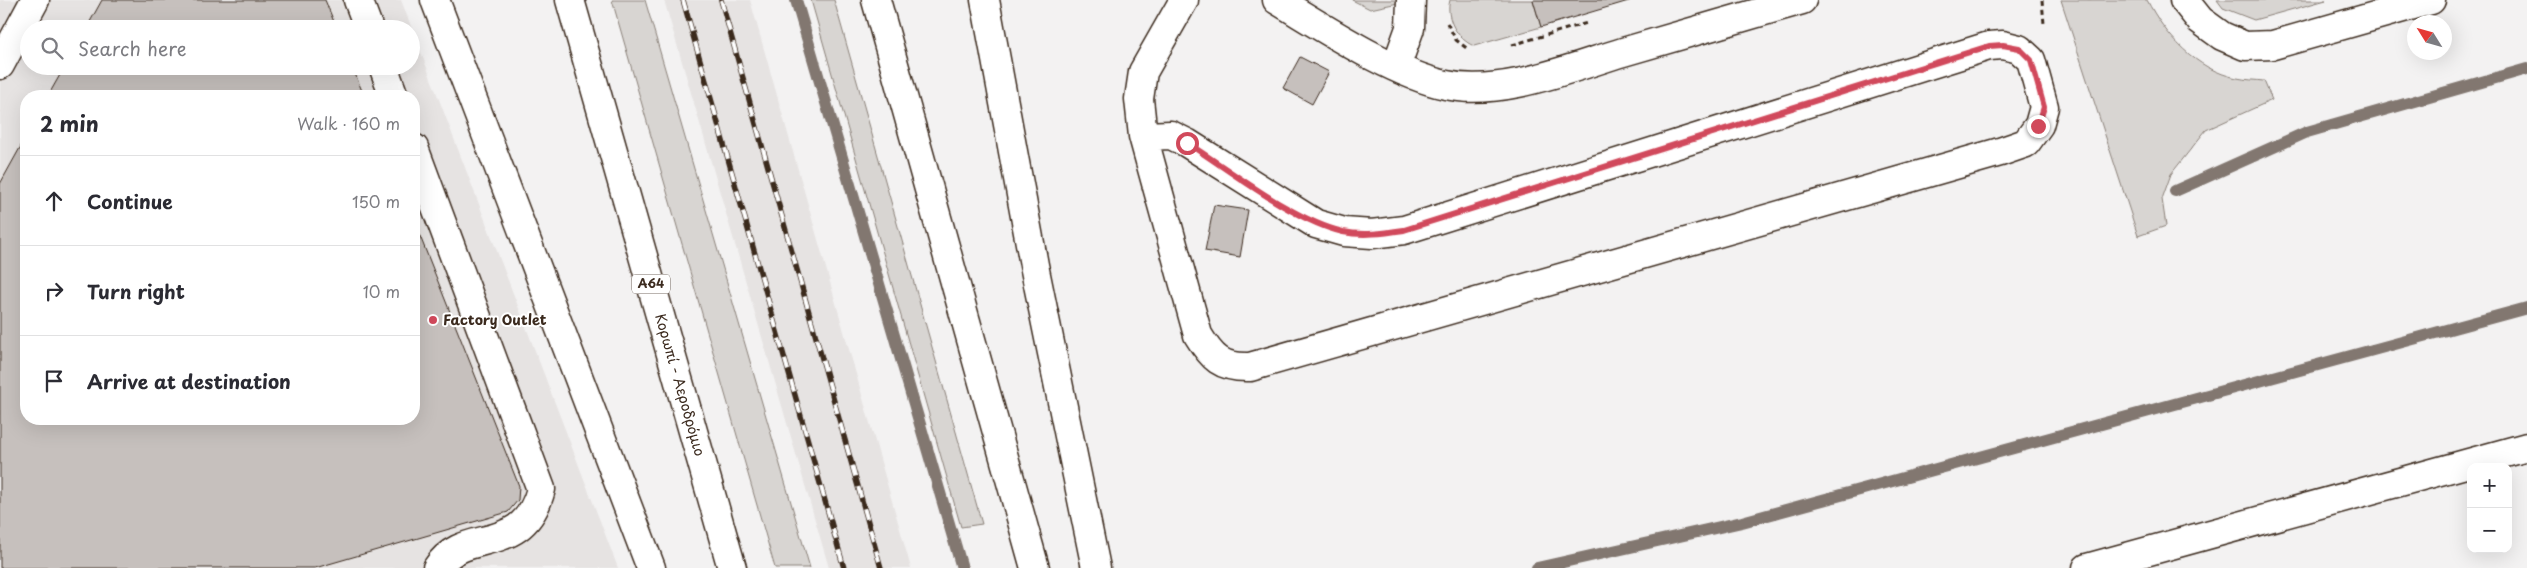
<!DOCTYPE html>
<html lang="en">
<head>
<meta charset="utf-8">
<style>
	:root { --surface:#fff; --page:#f7f7f7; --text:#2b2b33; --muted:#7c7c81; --line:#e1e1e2 }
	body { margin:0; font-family:"Playpen Sans",sans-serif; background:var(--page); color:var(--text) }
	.controls { position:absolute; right:15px; bottom:15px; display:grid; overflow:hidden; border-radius:10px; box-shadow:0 5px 20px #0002 }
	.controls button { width:45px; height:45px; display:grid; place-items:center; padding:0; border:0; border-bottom:1px solid var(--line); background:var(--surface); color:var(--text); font:25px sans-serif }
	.compass { position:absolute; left:2407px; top:15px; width:45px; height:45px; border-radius:50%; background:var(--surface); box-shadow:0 5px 20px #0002; rotate:307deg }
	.stop { position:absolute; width:15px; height:15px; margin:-11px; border:4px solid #d1495b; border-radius:50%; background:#fff }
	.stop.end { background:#d1495b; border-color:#fff; box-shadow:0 1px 5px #0008 }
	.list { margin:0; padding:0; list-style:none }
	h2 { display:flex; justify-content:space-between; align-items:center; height:65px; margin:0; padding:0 20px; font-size:21px }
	h2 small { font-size:16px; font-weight:400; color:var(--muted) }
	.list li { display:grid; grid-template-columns:32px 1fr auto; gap:15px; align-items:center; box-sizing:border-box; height:90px; padding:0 20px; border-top:1px solid var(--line) }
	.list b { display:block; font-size:19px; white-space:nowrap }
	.list em { font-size:16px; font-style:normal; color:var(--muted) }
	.icon { flex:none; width:28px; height:28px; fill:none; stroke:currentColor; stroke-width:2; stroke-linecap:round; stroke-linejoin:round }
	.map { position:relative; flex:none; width:2527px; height:568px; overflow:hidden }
	.search { position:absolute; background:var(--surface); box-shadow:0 5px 20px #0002; left:20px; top:20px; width:400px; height:55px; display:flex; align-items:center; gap:12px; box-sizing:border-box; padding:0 18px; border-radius:28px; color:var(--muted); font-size:19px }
	.panel { position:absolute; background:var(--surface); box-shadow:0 5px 20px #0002; left:20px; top:90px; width:400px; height:335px; border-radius:20px }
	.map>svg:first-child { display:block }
</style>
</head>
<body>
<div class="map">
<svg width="2527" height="568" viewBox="0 0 2527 568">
	<rect width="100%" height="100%" fill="#f3f2f2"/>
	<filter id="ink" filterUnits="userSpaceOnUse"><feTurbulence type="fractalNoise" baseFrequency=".02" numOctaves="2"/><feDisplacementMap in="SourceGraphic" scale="10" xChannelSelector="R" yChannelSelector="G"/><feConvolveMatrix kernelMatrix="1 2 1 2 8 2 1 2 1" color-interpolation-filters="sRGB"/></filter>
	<g filter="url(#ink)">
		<!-- built -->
		<path fill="#e6e3e2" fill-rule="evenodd" d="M0 0H401L618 568H0ZM29 29H411V66H29ZM26 96H414V419H26Z
			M664 0H750L911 568H829Z"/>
		<!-- green -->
		<path fill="#d8d5d2" stroke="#8a8078" d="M612 0H645L810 568H775Z
			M811 0H834L982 524 961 527Z
			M1352 0H1397L1398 3 1370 9Z
			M1450 0H1533L1541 27 1474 46C1457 39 1445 18 1450 0Z
			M2061 0H2147C2165 35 2196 70 2237 78 2246 80 2255 80 2264 81L2272 100 2206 130 2171 174 2162 199 2166 226 2138 236Z
			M2217 0H2326L2254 20 2223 8Z"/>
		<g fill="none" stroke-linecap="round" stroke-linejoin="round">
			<!-- stream -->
			<path stroke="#827770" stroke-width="12" d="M796 0 962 568
				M2175 191 2307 132 2527 69
				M1537 568 1742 522 2527 308"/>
		</g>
		<!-- building -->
		<path fill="#c6c0bd" stroke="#3b2a1e" d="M102 0H325L337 29H86Z
			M1533 0H1632L1541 27Z
			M1300 57 1329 72 1312 104 1283 88Z
			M65 66H352L364 96H48Z
			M26 137V419H414V221L519 486 518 500 508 512 315 568H0V184Z
			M1214 205 1248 210 1240 257 1205 251Z"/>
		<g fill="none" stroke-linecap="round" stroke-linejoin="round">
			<!-- minor casing -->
			<g stroke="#3b2a1e" stroke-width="31">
				<path id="minor" d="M358 0 369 29
					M1277 0C1324 28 1393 74 1446 85 1501 97 1570 68 1623 52 1683 35 1742 17 1802 0
					M2184 0 2200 20 2222 36 2245 46 2273 45 2431 0
					M0 65 35 0
					M383 66 394 96
					M1396 67 1410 28 1411 0
					M1143 136 1171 135 1187 143 1316 224 1344 232 1372 234 1404 230 1989 46 2003 45 2019 49 2031 60 2044 107 2039 125 2026 143 2000 152 1250 367C1221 368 1212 358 1198 335L1143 136 1139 99 1143 72 1184 0
					M414 148 541 489C523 559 464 525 437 568
					M2087 568 2527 447"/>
			</g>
			<!-- highway casing -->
			<g stroke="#3b2a1e" stroke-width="31">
				<path id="highway" d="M435 0 651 568
					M570 0 732 568
					M876 0 1035 568
					M985 0 1034 265 1096 568"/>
			</g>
			<!-- path -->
			<path stroke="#3b2a1e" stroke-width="3" stroke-dasharray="5 4" stroke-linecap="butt" d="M2042 0 2044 24
				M1447 23 1456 40 1469 50
				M1512 45 1587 23"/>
			<!-- minor -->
			<use href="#minor" stroke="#fff" stroke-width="28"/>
			<!-- highway -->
			<use href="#highway" stroke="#fff" stroke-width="28"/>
			<!-- rail casing -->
			<g stroke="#3b2a1e" stroke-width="5.5">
				<path id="rail" d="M683 0 844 568
					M721 0 881 568"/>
			</g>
			<!-- rail -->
			<use href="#rail" stroke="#fff" stroke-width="4" stroke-dasharray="11" stroke-linecap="butt"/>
		</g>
	</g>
	<g fill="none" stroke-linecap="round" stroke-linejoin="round" filter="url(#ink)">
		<!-- route -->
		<path stroke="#d1495b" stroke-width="6" d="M1187 143C1230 170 1294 221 1343 232 1363 236 1384 233 1404 230L1989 46 2003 45 2019 48 2031 60 2044 107 2038 126"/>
	</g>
	<!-- markers -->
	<circle fill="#d1495b" stroke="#fff" stroke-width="2" cx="433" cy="320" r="5"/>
	<g text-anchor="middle" stroke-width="4" stroke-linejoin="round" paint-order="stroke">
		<!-- shield labels -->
		<rect fill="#fff" stroke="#766a62" stroke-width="1" x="632" y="274.5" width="38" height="19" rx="4"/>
		<g font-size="12" font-weight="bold" fill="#3b2a1e">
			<text x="651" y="288">Α64</text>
		</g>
		<!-- poi labels -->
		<g font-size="14" font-weight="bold" fill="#3b2a1e" stroke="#fff" text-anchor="start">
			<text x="443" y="325">Factory Outlet</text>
		</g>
		<!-- street labels -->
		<g font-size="14" fill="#3b2a1e" stroke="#fff">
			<text transform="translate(680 385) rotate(74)" y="5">Κορωπί - Αεροδρόμιο</text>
		</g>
	</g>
</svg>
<div class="controls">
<button>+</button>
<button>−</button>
</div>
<svg class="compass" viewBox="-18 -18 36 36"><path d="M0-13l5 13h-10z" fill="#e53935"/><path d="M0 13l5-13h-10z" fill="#7c7c81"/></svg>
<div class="stop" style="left:1187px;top:143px"></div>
<div class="stop end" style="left:2038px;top:126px"></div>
<div class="search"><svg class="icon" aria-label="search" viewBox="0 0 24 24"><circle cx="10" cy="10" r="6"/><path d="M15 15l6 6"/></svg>Search here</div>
<section class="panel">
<h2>2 min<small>Walk · 160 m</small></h2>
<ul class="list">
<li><svg class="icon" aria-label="ahead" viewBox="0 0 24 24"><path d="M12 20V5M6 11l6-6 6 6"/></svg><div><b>Continue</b></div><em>150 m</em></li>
<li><svg class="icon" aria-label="right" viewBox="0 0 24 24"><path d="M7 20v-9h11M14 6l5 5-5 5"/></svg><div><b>Turn right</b></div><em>10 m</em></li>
<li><svg class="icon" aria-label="arrive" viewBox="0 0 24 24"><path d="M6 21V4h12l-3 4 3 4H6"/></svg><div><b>Arrive at destination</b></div></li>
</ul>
</section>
</div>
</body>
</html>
